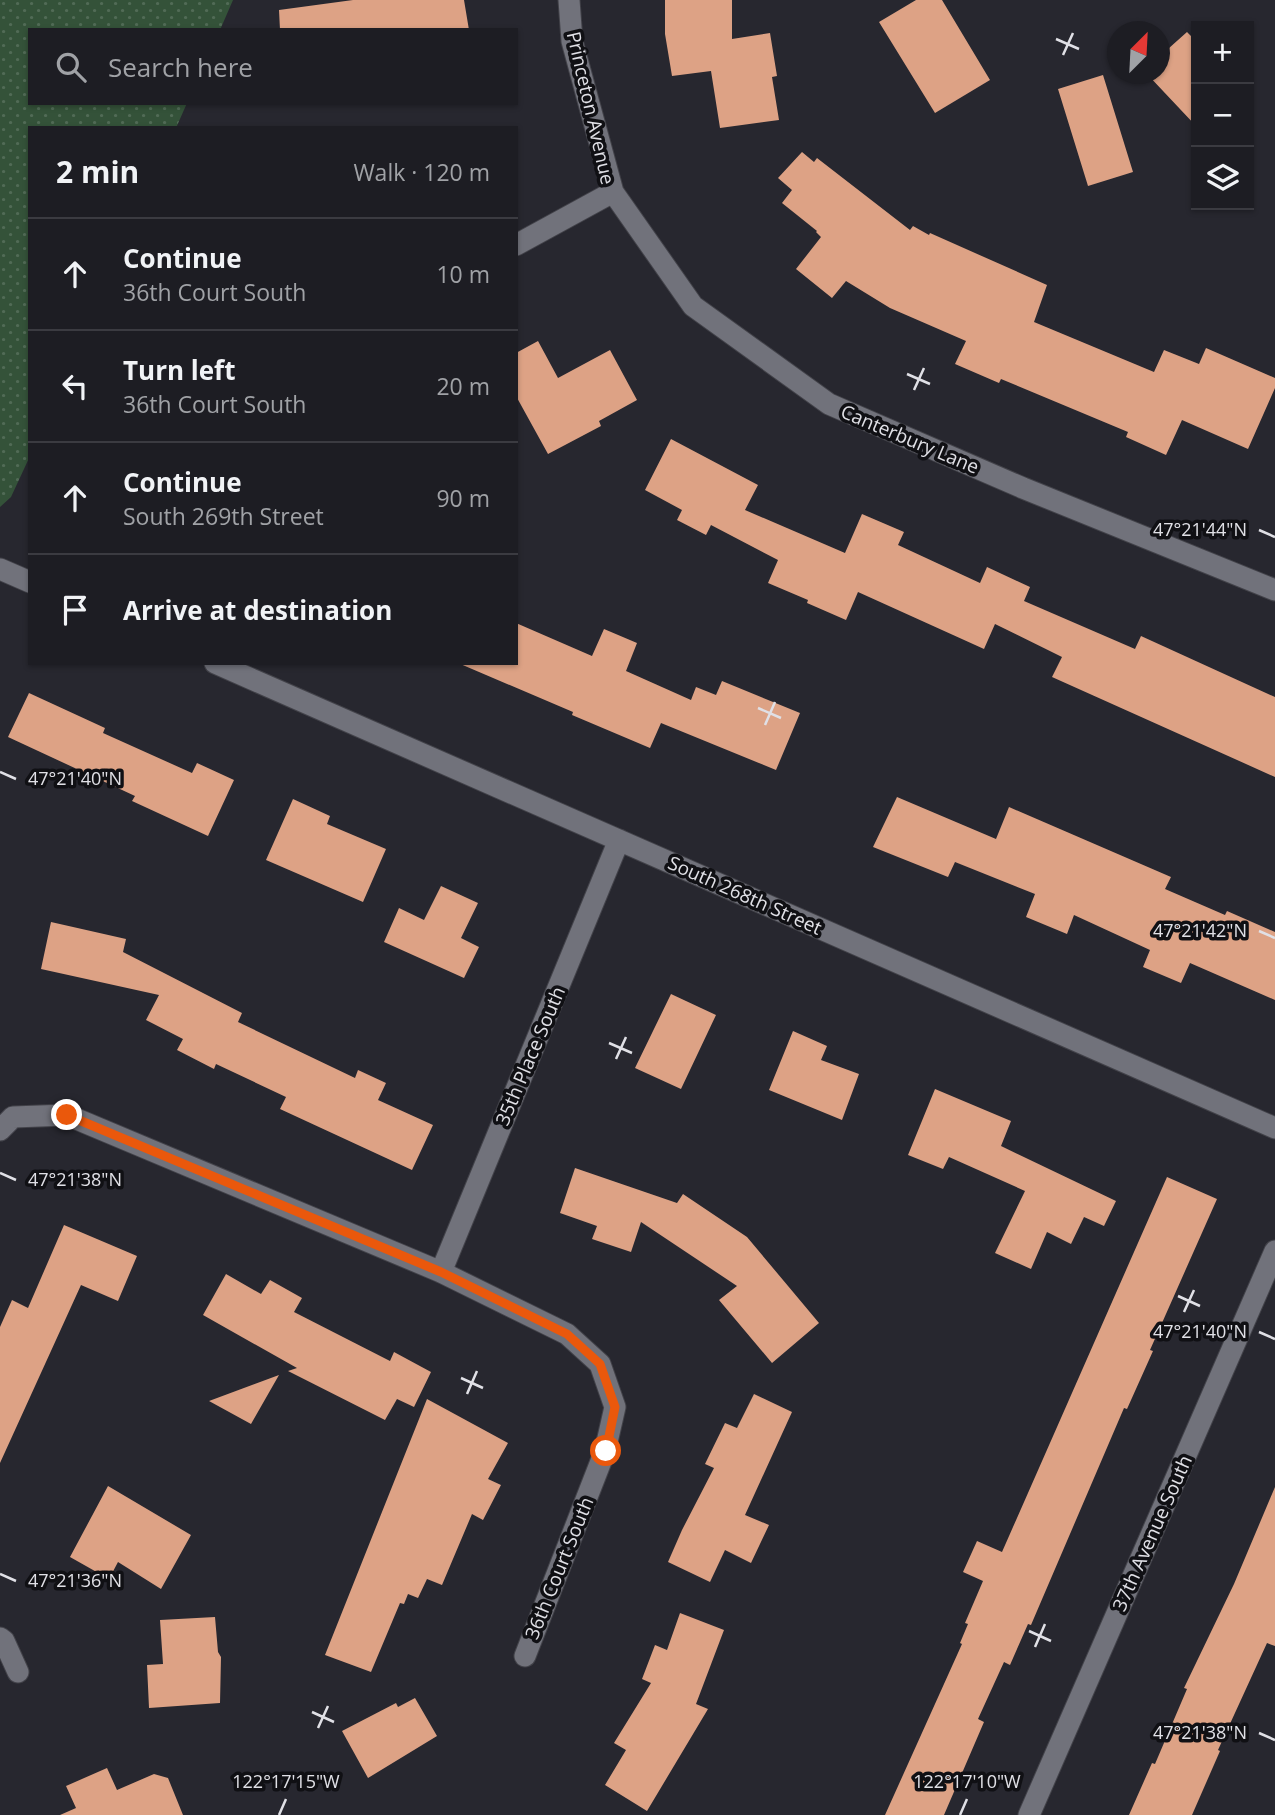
<!DOCTYPE html>
<html lang="en">
<head>
<meta charset="utf-8">
<style>
	:root { --surface:#1d1d23; --page:#2a2a30; --text:#f1f3f6; --muted:#a0a2a6; --line:#3b3b41 }
	body { margin:0; font-family:"Open Sans",sans-serif; background:var(--page); color:var(--text) }
	.controls { position:absolute; right:21px; top:21px; display:grid; overflow:hidden; border-radius:0px; box-shadow:0 2px 5px #0004 }
	.controls button { width:63px; height:63px; display:grid; place-items:center; padding:0; border:0; border-bottom:2px solid var(--line); background:var(--surface); color:var(--text); font:35px sans-serif }
	.compass { position:absolute; left:1107px; top:21px; width:63px; height:63px; border-radius:50%; background:var(--surface); box-shadow:0 2px 5px #0004; rotate:24deg }
	.stop { position:absolute; width:21px; height:21px; margin:-16px; border:5px solid #ea580c; border-radius:50%; background:#fff }
	.stop.end { background:#ea580c; border-color:#fff; box-shadow:0 2px 7px #0008 }
	.list { margin:0; padding:0; list-style:none }
	h2 { display:flex; justify-content:space-between; align-items:center; height:91px; margin:0; padding:0 28px; font-size:30px }
	h2 small { font-size:23px; font-weight:400; color:var(--muted) }
	.list li { display:grid; grid-template-columns:46px 1fr auto; gap:21px; align-items:center; box-sizing:border-box; height:112px; padding:0 28px; border-top:2px solid var(--line) }
	.list b { display:block; font-size:26px; white-space:nowrap }
	.list p { margin:0; font-size:23px; white-space:nowrap; color:var(--muted) }
	.list em { font-size:23px; font-style:normal; color:var(--muted) }
	.icon { flex:none; width:38px; height:38px; fill:none; stroke:currentColor; stroke-width:2; stroke-linecap:round; stroke-linejoin:round }
	.map { position:relative; flex:none; width:1275px; height:1815px; overflow:hidden }
	.search { position:absolute; background:var(--surface); box-shadow:0 2px 5px #0004; left:28px; top:28px; width:490px; height:77px; display:flex; align-items:center; gap:18px; box-sizing:border-box; padding:0 24px; border-radius:0px; color:var(--muted); font-size:26px }
	.panel { position:absolute; background:var(--surface); box-shadow:0 2px 5px #0004; left:28px; top:126px; width:490px; height:539px; border-radius:0px }
	.map>svg:first-child { display:block }
</style>
</head>
<body>
<div class="map">
<svg width="1275" height="1815" viewBox="0 0 1275 1815">
	<defs>
		<pattern id="park-dots" width="8" height="8" patternUnits="userSpaceOnUse" patternTransform="scale(1.75)"><rect width="8" height="8" fill="#345239"/><path d="M2 2h.1M6 6h.1" fill="none" stroke="#516b56" stroke-width="1.8" stroke-linecap="round"/></pattern>
	</defs>
	<rect width="100%" height="100%" fill="#27272f"/>
	<!-- park -->
	<path fill="url(#park-dots)" d="M0 0H233L220 30H30V103H187L176 128H30V456L11 497 0 507Z"/>
	<!-- building -->
	<path fill="#dda285" d="M353 0H464L469 30H280L279 10Z
		M665 0H732V39L770 33 777 76 772 77 779 120 720 128 711 71 672 76 665 34Z
		M916 0H942L990 80 935 113 879 22Z
		M1187 32 1196 41V126L1147 74H1159V57Z
		M1103 75 1133 172 1088 186 1058 89Z
		M802 152 814 162 817 158 910 230 913 226 929 235 930 233 1047 285 1034 322 1154 372 1164 350 1199 364 1206 348 1275 378V388L1248 449 1182 420 1166 455 1126 437 1128 432 1001 379 999 383 955 364 966 341 890 308 846 281 832 298 796 269 821 237 816 232 817 231 782 203 792 190 778 178Z
		M538 341 558 378 610 350 637 400 599 421 601 426 548 454 516 396V353Z
		M671 439 758 485 745 510 845 553 862 514 904 532 898 545 980 583 987 567 1030 587 1024 601 1135 649 1141 636 1275 697V777L1052 677 1062 657 995 624 984 649 858 592 846 620 807 603 808 600 768 583 778 560 711 525 706 535 677 520 682 510 645 490Z
		M516 623 592 656 604 629 637 643 626 671 691 700 696 687 716 695 722 681 800 713 776 770 661 723 650 748 572 715 573 712 458 663H516Z
		M29 693 105 728 103 733 192 773 197 763 234 780 208 836 132 801 135 796 8 737Z
		M897 797 996 839 1009 807 1171 877 1165 889 1225 915 1227 911 1275 932V1000L1190 963 1181 983 1143 967 1150 950 1074 915 1067 934 1026 917 1035 894 955 862 948 877 873 847Z
		M293 799 330 816 327 824 386 849 363 902 266 860Z
		M441 886 478 903 461 938 479 947 464 978 384 942 399 908 424 920Z
		M51 922 126 939 123 952 242 1013 238 1022 355 1078 358 1070 386 1083 378 1100 433 1125 412 1170 280 1109 286 1097 216 1064 214 1069 177 1050 183 1039 146 1020 159 995 41 969Z
		M671 994 716 1015 681 1089 635 1068Z
		M793 1031 827 1046 821 1060 859 1074 842 1120 769 1090Z
		M935 1089 1011 1121 1001 1146 1116 1201 1104 1226 1084 1217 1071 1244 1047 1232 1031 1269 995 1253 1025 1191 949 1157 943 1169 908 1155Z
		M575 1168 677 1203 683 1194 747 1237 819 1323 772 1363 719 1300 737 1286 641 1222 631 1252 592 1239 597 1226 560 1213Z
		M1167 1177 1217 1199 1150 1350 1153 1351 1127 1409 1124 1408 1031 1625 1028 1624 1010 1665 1004 1662 978 1719 984 1722 944 1815H885L962 1644 960 1643 968 1624 965 1623 983 1581 963 1572 977 1541 1002 1552Z
		M64 1225 137 1256 118 1301 81 1285 0 1463V1327L12 1300 28 1308Z
		M226 1274 261 1294 270 1280 302 1298 294 1312 390 1361 394 1352 431 1372 414 1407 397 1399 385 1420 288 1371 297 1368 203 1315Z
		M279 1375 251 1424 209 1401Z
		M754 1394 792 1412 745 1515 769 1525 751 1563 725 1550 710 1582 668 1562 682 1530 714 1468 705 1464 725 1423 737 1428Z
		M427 1399 508 1443 488 1479 501 1485 483 1520 472 1514 442 1585 427 1579 418 1598 408 1594 404 1604 400 1603 371 1672 325 1655Z
		M108 1486 191 1535 161 1589 118 1562 109 1579 70 1557Z
		M1275 1487V1646L1267 1643 1218 1750 1220 1751 1192 1815H1129L1152 1763 1155 1764 1187 1689 1184 1688 1234 1584Z
		M680 1613 724 1630 696 1704 708 1709 647 1811 605 1785 626 1750 614 1743 651 1683 642 1679 655 1645 667 1650Z
		M215 1617 218 1652 221 1657 220 1703 149 1708 147 1665 163 1664 160 1620Z
		M415 1698 437 1736 368 1778 342 1731 396 1703 398 1707Z
		M107 1768 117 1790 154 1774 168 1778 183 1815H60L76 1808 66 1786Z"/>
	<g fill="none" stroke-linecap="round" stroke-linejoin="round">
		<!-- minor casing -->
		<g stroke="#424249" stroke-width="23">
			<path id="minor" d="M569 0 572 41 613 192 693 306 829 404 1023 488 1275 590
				M516 245 613 192
				M0 569 30 582
				M215 663 1275 1128
				M0 1130 13 1117 67 1115 441 1272 567 1334 600 1364 615 1407 605 1451 525 1656
				M441 1272 619 840
				M0 1638 4 1641 18 1672
				M1029 1815 1275 1251"/>
		</g>
		<!-- minor -->
		<use href="#minor" stroke="#71727b" stroke-width="21"/>
	</g>
	<g fill="none" stroke-linecap="round" stroke-linejoin="round">
		<!-- route -->
		<path stroke="#ea580c" stroke-width="9" d="M67 1115 441 1272 567 1334 600 1364 615 1407 606 1451"/>
	</g>
	<!-- ticks -->
	<path fill="none" stroke="#e0e0e6" stroke-width="2.5" d="M1056 39 1079 49M1063 55 1073 33M907 374 930 384M914 390 924 368M1259 530 1275 537M758 708 781 718M765 725 775 702M0 772 16 779M1259 931 1275 938M609 1043 632 1053M616 1059 626 1037M0 1173 16 1180M1178 1296 1200 1306M1184 1312 1194 1290M1259 1332 1275 1339M461 1378 483 1388M467 1394 477 1371M0 1574 16 1581M1029 1631 1051 1641M1035 1647 1045 1624M312 1712 334 1722M318 1728 328 1706M1259 1733 1275 1740M279 1815 286 1799M960 1815 967 1799"/>
	<g text-anchor="middle" stroke-width="7" stroke-linejoin="round" paint-order="stroke">
		<!-- street labels -->
		<g font-size="19" fill="#e0e0e6" stroke="#101014">
			<text transform="translate(591 108) rotate(77)" y="7">Princeton Avenue</text>
			<text transform="translate(910 439) rotate(23)" y="7">Canterbury Lane</text>
			<text transform="translate(745 895) rotate(24)" y="7">South 268th Street</text>
			<text transform="translate(530 1056) rotate(-67)" y="7">35th Place South</text>
			<text transform="translate(1152 1533) rotate(-66)" y="7">37th Avenue South</text>
			<text transform="translate(559 1568) rotate(-68)" y="7">36th Court South</text>
		</g>
	</g>
	<g font-size="18" text-anchor="middle" fill="#e0e0e6" stroke="#101014" stroke-width="7" stroke-linejoin="round" paint-order="stroke">
		<text x="1200" y="536">47°21'44"N</text>
		<text x="75" y="785">47°21'40"N</text>
		<text x="1200" y="937">47°21'42"N</text>
		<text x="75" y="1186">47°21'38"N</text>
		<text x="1200" y="1338">47°21'40"N</text>
		<text x="75" y="1587">47°21'36"N</text>
		<text x="1200" y="1739">47°21'38"N</text>
		<text x="286" y="1788">122°17'15"W</text>
		<text x="967" y="1788">122°17'10"W</text>
	</g>
</svg>
<div class="controls">
<button>+</button>
<button>−</button>
<button><svg class="icon" aria-label="layers" viewBox="0 0 24 24"><path d="M12 4l9 5-9 5-9-5zM3 14l9 5 9-5"/></svg></button>
</div>
<svg class="compass" viewBox="-18 -18 36 36"><path d="M0-13l5 13h-10z" fill="#e53935"/><path d="M0 13l5-13h-10z" fill="#a0a2a6"/></svg>
<div class="stop" style="left:606px;top:1451px"></div>
<div class="stop end" style="left:67px;top:1115px"></div>
<div class="search"><svg class="icon" aria-label="search" viewBox="0 0 24 24"><circle cx="10" cy="10" r="6"/><path d="M15 15l6 6"/></svg>Search here</div>
<section class="panel">
<h2>2 min<small>Walk · 120 m</small></h2>
<ul class="list">
<li><svg class="icon" aria-label="ahead" viewBox="0 0 24 24"><path d="M12 20V5M6 11l6-6 6 6"/></svg><div><b>Continue</b><p>36th Court South</p></div><em>10 m</em></li>
<li><svg class="icon" aria-label="left" viewBox="0 0 24 24"><path d="M17 20v-9H6M10 6l-5 5 5 5"/></svg><div><b>Turn left</b><p>36th Court South</p></div><em>20 m</em></li>
<li><svg class="icon" aria-label="ahead" viewBox="0 0 24 24"><path d="M12 20V5M6 11l6-6 6 6"/></svg><div><b>Continue</b><p>South 269th Street</p></div><em>90 m</em></li>
<li><svg class="icon" aria-label="arrive" viewBox="0 0 24 24"><path d="M6 21V4h12l-3 4 3 4H6"/></svg><div><b>Arrive at destination</b></div></li>
</ul>
</section>
</div>
</body>
</html>
